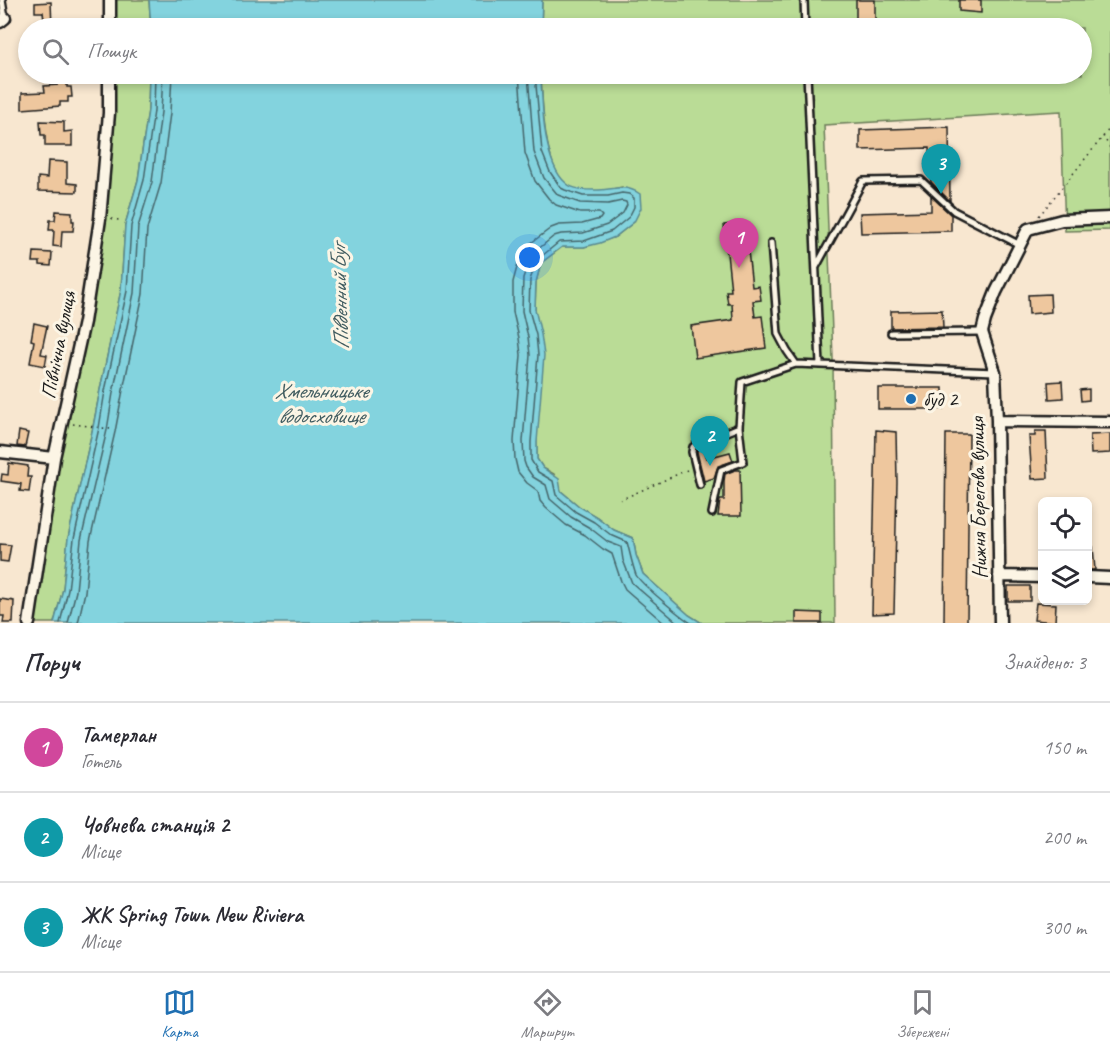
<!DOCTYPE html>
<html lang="uk">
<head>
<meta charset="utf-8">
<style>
	:root { --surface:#fff; --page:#f2f2f3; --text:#2b2b33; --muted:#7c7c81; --line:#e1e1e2; --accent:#1f6fb2 }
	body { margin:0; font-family:Caveat,sans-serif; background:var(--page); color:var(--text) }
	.controls { position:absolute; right:18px; bottom:18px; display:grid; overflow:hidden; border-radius:9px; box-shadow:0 3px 9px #0003 }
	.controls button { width:54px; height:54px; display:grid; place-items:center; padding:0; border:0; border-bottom:2px solid var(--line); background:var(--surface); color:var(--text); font:30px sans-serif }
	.you { position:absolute; left:530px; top:258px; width:21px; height:21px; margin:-15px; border:4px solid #fff; border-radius:50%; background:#1a73e8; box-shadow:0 0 0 9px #1a73e833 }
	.badge { display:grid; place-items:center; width:39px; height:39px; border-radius:50%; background:var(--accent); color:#fff; font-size:20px; font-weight:700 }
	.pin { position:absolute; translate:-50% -50px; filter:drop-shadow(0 2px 3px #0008) }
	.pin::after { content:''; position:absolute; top:32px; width:21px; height:18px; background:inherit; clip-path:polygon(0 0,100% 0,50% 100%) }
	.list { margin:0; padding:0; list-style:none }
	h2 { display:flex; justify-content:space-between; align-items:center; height:78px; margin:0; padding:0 24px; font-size:26px }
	h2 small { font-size:20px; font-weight:400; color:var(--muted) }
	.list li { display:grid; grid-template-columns:39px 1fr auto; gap:18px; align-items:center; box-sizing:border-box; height:90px; padding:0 24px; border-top:2px solid var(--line) }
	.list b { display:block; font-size:22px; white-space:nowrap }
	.list p { margin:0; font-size:20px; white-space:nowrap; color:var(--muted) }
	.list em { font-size:20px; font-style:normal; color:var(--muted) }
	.icon { flex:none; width:33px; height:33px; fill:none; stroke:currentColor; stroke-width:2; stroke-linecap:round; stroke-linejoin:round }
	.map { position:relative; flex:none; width:1110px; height:623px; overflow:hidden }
	.search { position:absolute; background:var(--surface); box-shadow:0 3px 9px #0003; left:18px; right:18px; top:18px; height:66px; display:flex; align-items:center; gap:15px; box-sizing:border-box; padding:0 21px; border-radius:33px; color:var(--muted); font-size:22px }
	.sheet { height:348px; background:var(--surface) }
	nav { display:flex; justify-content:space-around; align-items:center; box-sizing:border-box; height:84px; border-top:2px solid var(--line); background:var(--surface); font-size:16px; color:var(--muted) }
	nav a { display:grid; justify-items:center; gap:3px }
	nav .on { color:var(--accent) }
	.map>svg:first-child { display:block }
</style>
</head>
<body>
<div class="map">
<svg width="1110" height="623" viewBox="0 0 1110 623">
	<rect width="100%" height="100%" fill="#f8e7d0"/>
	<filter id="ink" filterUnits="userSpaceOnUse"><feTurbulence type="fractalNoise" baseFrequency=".0167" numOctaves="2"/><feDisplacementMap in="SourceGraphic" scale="12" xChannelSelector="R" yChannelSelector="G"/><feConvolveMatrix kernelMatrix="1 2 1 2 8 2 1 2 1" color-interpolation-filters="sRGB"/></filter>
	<g filter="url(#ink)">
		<!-- green -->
		<path fill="#badc96" stroke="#6b7c59" stroke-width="1.5" d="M115 0H149L151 28H115Z
			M542 0H1110V230L1065 231 1061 111 824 125 833 358 835 623H702L689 615 643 574 636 555 633 538 614 530 597 517 580 507 561 491 554 474 543 468 537 459 535 309 536 282 541 263 562 247H584L615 237 634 222 622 187C607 191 580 194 567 185 544 169 542 100 541 74H1082V28H541Z
			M114 74H149L148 110 138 180 125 225 121 290 100 390 93 427 68 538 63 589 54 623H34L58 459 89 323Z"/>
		<!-- water -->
		<path fill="#83d3de" stroke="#5a8a90" stroke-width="1.5" d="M149 0H542L541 28H151Z
			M149 74H541C542 102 543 164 566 183 573 190 587 190 596 190 615 190 624 183 640 194L641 208 634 222 615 237 600 243 584 247H562L541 263 536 282 535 309 541 334 544 355 537 442V459L543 468 559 479 561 491 580 507 597 517 614 530 633 538 636 555 643 574 689 615 702 623H54L63 589 68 538 93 427 100 390 121 290 125 225 138 180 148 110Z"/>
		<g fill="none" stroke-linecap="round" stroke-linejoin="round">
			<!-- shore -->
			<path stroke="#45656a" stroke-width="1.5" d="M519 74 525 153 535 181 549 199 556 205 580 213H599L602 216 600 219 582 224 559 225 551 228 527 246 520 256 513 282V312L519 338 521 355 514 441 515 459 518 472 527 483 538 491 540 501 546 508 566 525 585 535 603 549 612 554 621 581 625 589 664 623
				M528 74 534 152 544 178 558 195 580 203 608 204 622 201 626 202 627 205 623 213 607 225 583 233 561 234 554 236 531 255 523 278 522 311 528 337 530 355 523 441 524 461 526 467 533 477 546 485 550 499 571 517 590 528 608 542 621 547 623 560 632 583 678 623
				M535 74 542 152 550 172 561 188 565 190 583 196H608L622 193 629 194 634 198V207L629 217 612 231 584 241 559 242 537 260 530 280 529 310 536 335 538 355 531 442V460L538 472 553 481 556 495 576 512 594 522 611 535 627 542C630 553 632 564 636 575 641 584 680 616 691 623
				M60 623 68 590 74 539 99 428 105 391 127 291 131 226 144 180 154 111 155 74
				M68 623 76 591 81 540 107 430 113 393 134 293 138 227 152 182 161 112 163 74
				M78 623 85 592 90 541 115 432 122 395 143 294 147 229 161 183 170 113 172 74"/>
		</g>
		<!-- building -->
		<path fill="#eec79e" stroke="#1c1c1c" stroke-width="1.5" d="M856 0H875V28H856Z
			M959 0H981V13L959 11Z
			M51 2 52 28H45L43 12H35V3Z
			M57 74H67V87H71L72 97H68V102H60V106L22 109V93L45 92 44 86 58 85Z
			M40 121 64 122V132L72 131V146H45V135H41Z
			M949 127 950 201 931 182 929 148 860 150V130Z
			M48 161 67 162V183L77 184V192L38 191V177L47 178Z
			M931 196 951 215V231L861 233 860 213 931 211Z
			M56 211 72 212V221H74L73 231H62L61 247 53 246 54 230H49L50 220H55Z
			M745 223 752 287 759 286 761 300 753 301 755 317 762 316 766 348 695 358 691 326 733 320 732 304H728L726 291H731L724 225Z
			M34 252 52 253 51 266 40 265V262H33Z
			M1050 294 1051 312 1029 314 1028 295Z
			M942 310 943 327 891 328V311Z
			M34 323 47 326 41 354 47 355 45 366 30 363 34 341 31 340Z
			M1062 381 1063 398 1049 399 1048 382Z
			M878 388H943V409H878Z
			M1089 389V400L1081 401 1080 390Z
			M876 430 896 432 897 482 894 613 872 614Z
			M19 431 28 433 25 447 17 446Z
			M1035 431H1046L1048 478 1032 479 1029 436H1035Z
			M946 434H969L967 623H944Z
			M1110 434V453L1091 454 1090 435Z
			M703 447 707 458 730 452 733 461 718 466 714 478 704 481 697 452V450Z
			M9 463 28 466 27 477H31L29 492 20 491 21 484 1 481 2 474 8 475Z
			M735 470H740L741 516H718L720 500H724V481L725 474Z
			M0 544 11 545 8 562 0 561Z
			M1093 547 1095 570H1088V548Z
			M1008 586H1030V601H1008Z
			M0 599 14 601 13 623H3L4 616H0Z
			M1036 603 1056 604 1055 622 1034 620Z
			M796 612 822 613V623H796Z"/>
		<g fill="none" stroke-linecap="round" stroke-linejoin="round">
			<!-- service casing -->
			<g stroke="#1c1c1c" stroke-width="10">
				<path id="service" d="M2 0 5 18
					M804 0 805 28
					M807 74 820 365
					M771 243 778 334 787 351 796 364
					M816 267 863 181 921 180 954 211 1020 245
					M891 333 982 332
					M700 485 692 452 693 447 697 444 739 427 742 382 796 364 995 372
					M712 513 721 470 743 462 739 427"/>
			</g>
			<!-- minor casing -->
			<g stroke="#1c1c1c" stroke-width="15">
				<path id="minor" d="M0 22 5 18
					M110 28V0
					M997 421 1110 422
					M0 452 54 458
					M999 576 1042 577
					M1088 577 1110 578
					M29 623 54 458 84 322 100 219 109 113V74
					M1000 623 997 421 995 372 982 332 985 320 996 292 1028 229 1062 220 1110 218"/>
			</g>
			<!-- path -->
			<path stroke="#1c1c1c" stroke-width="1.5" stroke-dasharray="1.5 4.5" stroke-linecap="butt" d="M1103 136 1110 148
				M1039 216 1110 128
				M111 219 119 220
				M73 424 110 429
				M620 500 687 470"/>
			<!-- service -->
			<use href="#service" stroke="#fcf5e5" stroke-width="5"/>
			<!-- minor -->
			<use href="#minor" stroke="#fcf5e5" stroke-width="10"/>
		</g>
	</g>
	<!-- markers -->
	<circle fill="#1f6fb2" stroke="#fcf5e5" stroke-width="2" cx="911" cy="399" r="6"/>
	<g text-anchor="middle" stroke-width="6" stroke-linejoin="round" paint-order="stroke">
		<!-- street labels -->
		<g font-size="21" fill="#1c1c1c" stroke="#fcf5e5">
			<text transform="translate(58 345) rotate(-79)" y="7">Північна вулиця</text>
			<text transform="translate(978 498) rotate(-91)" y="7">Нижня Берегова вулиця</text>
		</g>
		<!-- poi labels -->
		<g font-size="21" fill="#1c1c1c" stroke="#fcf5e5" text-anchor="start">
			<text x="923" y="406">буд 2</text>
		</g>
		<!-- water labels -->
		<g font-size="22" font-style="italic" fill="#405c60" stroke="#fcf5e5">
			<text transform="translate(339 297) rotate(-92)" y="8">Південний Буг</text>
			<text x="321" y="398">Хмельницьке<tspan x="321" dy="25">водосховище</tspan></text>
		</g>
	</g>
</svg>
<div class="controls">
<button><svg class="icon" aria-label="locate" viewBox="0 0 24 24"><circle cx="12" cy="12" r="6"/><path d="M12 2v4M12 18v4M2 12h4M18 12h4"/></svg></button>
<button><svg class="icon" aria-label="layers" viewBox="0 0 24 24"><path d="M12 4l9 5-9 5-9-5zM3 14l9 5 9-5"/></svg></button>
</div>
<div class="you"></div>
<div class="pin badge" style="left:739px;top:268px;background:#d1479c">1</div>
<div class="pin badge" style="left:710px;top:466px;background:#0f9aa8">2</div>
<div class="pin badge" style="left:941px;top:194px;background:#0f9aa8">3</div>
<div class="search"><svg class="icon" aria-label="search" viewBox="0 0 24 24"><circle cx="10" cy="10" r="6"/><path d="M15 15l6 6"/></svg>Пошук</div>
</div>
<section class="sheet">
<h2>Поруч<small>Знайдено: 3</small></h2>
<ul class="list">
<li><span class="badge" style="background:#d1479c">1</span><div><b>Тамерлан</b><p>Готель</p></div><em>150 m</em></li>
<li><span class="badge" style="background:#0f9aa8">2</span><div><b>Човнева станція 2</b><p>Місце</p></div><em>200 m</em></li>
<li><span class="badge" style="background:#0f9aa8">3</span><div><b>ЖК Spring Town New Riviera</b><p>Місце</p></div><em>300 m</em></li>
</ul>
</section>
<nav>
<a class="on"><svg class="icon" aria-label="map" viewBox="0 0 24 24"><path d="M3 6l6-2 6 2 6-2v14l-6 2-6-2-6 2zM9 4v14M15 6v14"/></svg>Карта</a>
<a><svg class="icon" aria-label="directions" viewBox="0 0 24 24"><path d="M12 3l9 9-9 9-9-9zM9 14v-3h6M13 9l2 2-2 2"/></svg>Маршрут</a>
<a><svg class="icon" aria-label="saved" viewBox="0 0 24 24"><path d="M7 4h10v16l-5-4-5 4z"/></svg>Збережені</a>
</nav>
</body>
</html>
